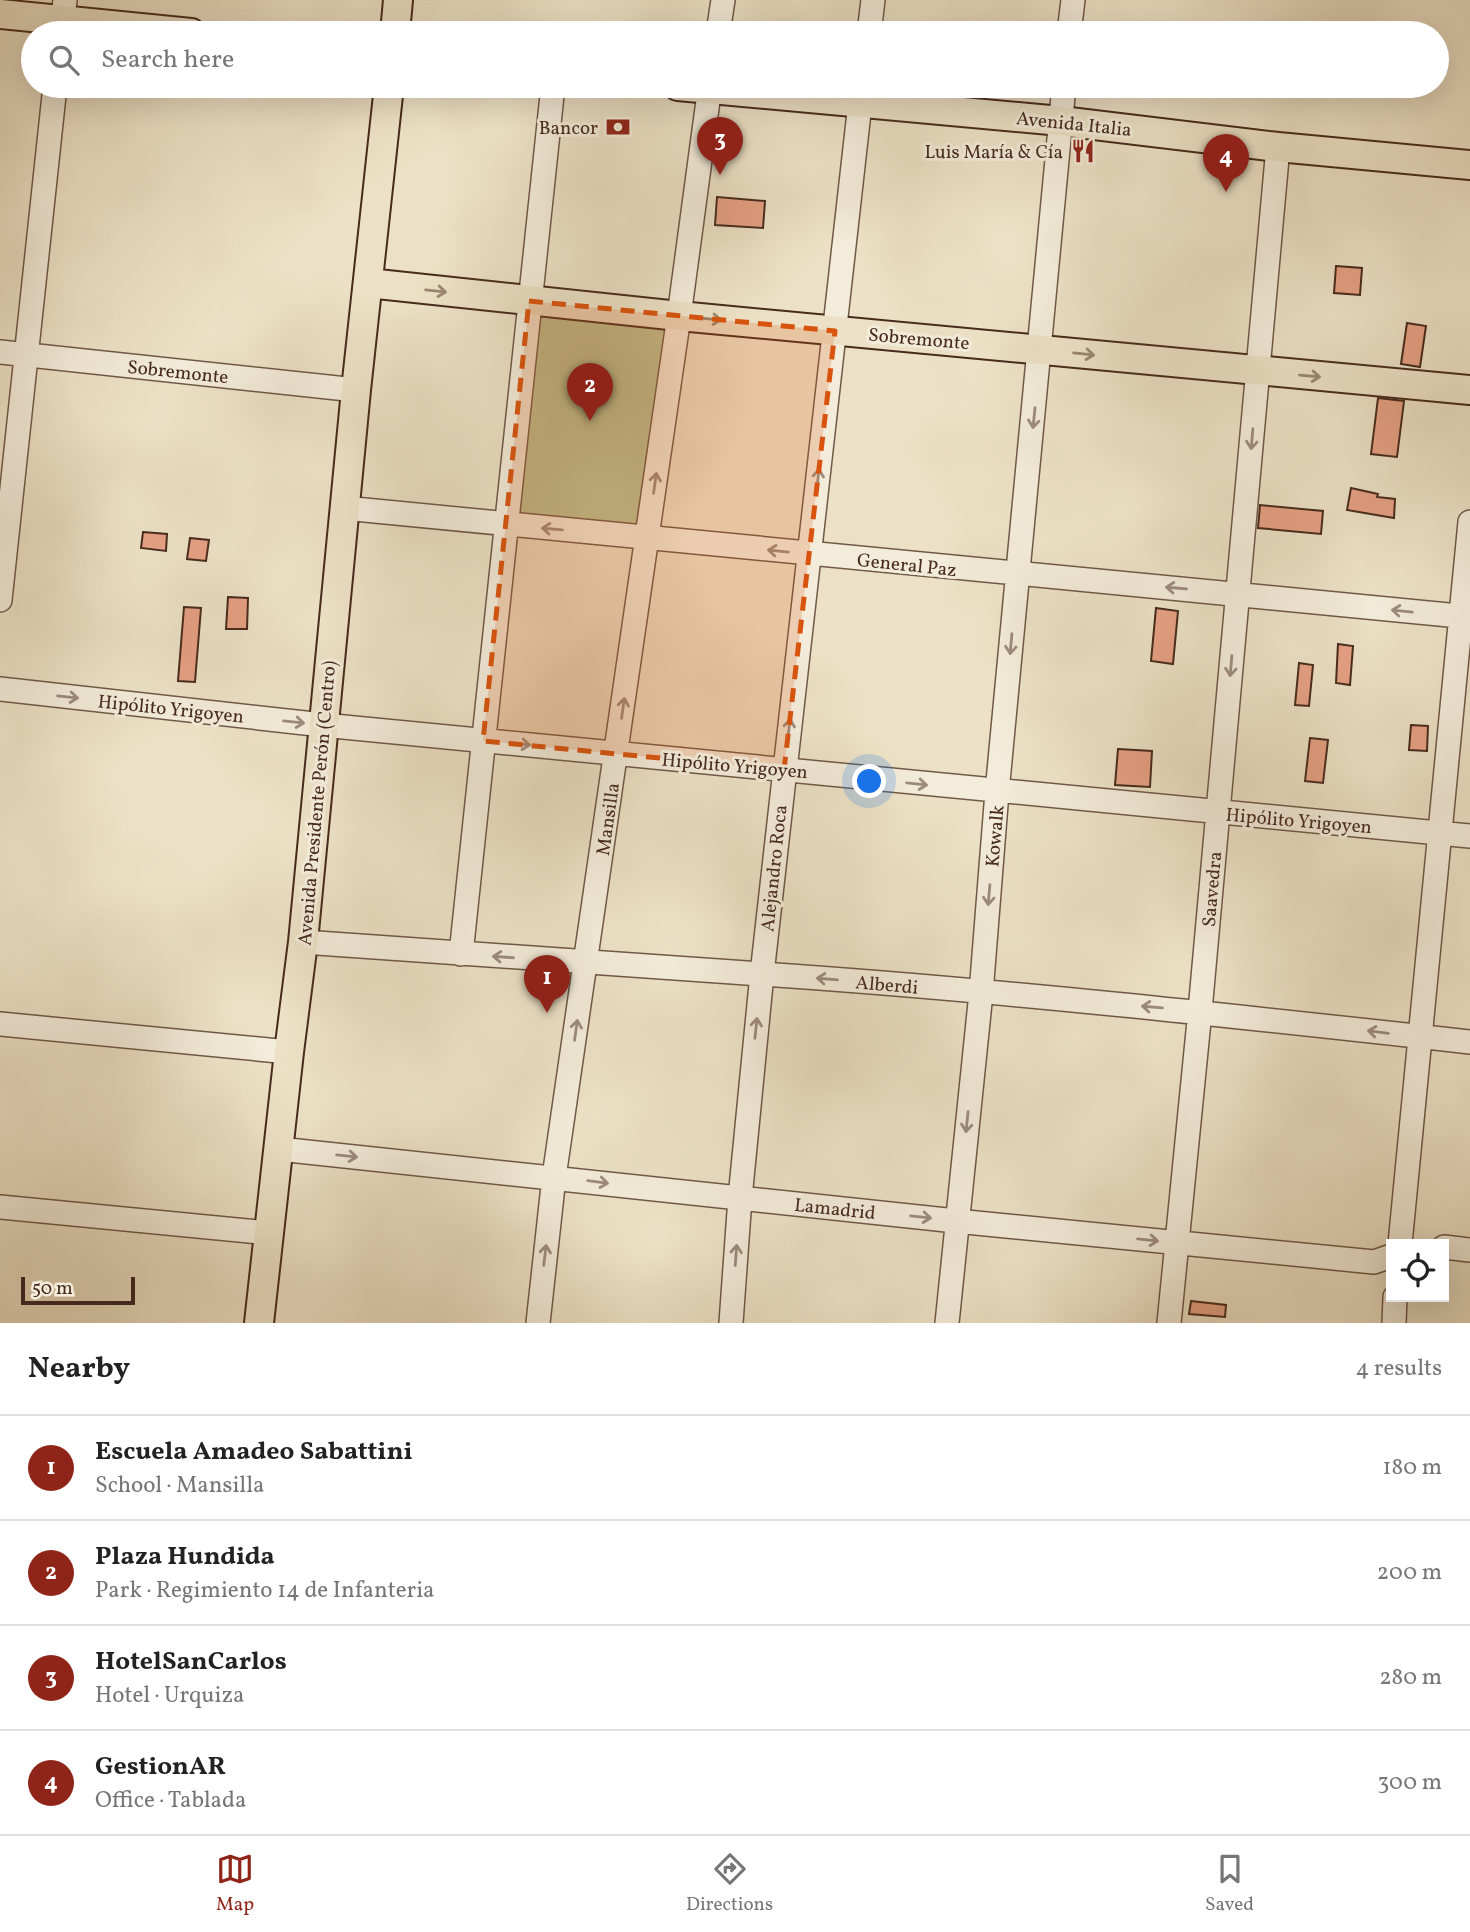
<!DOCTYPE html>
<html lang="en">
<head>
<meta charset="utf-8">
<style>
	:root { --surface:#fff; --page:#f2f2f2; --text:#222; --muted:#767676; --line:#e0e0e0; --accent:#8f2418 }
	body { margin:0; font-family:Vollkorn,serif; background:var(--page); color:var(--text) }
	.controls { position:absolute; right:21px; bottom:21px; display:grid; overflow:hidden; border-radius:0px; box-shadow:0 7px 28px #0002 }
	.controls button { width:63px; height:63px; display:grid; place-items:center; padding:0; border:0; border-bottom:2px solid var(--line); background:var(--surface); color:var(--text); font:35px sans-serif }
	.scale { position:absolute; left:21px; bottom:18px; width:114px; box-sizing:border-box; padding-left:7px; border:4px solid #472a1d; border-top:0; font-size:19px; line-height:24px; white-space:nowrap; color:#472a1d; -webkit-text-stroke:5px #f3ecda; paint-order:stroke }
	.you { position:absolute; left:870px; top:782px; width:24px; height:24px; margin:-18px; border:5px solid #fff; border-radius:50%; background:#1a73e8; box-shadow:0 0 0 10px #1a73e833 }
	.badge { display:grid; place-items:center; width:46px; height:46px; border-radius:50%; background:var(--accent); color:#fff; font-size:23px; font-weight:700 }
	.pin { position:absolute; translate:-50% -58px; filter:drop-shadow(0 2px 4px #0008) }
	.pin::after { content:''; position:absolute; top:37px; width:24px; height:21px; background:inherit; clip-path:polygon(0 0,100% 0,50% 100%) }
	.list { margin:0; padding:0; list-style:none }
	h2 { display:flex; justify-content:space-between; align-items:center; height:91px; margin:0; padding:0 28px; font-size:30px }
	h2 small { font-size:23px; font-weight:400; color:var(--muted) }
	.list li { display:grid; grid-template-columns:46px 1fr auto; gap:21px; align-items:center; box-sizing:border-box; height:105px; padding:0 28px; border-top:2px solid var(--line) }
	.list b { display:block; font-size:26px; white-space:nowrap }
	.list p { margin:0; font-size:23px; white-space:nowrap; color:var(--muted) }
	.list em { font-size:23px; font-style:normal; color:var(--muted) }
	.icon { flex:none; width:38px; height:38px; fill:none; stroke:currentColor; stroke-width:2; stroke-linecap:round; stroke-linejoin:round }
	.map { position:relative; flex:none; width:1470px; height:1323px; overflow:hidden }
	.search { position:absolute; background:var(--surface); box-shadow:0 7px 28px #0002; left:21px; right:21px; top:21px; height:77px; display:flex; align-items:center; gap:18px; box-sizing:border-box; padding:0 24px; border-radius:38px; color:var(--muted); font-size:26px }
	.sheet { height:511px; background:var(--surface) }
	nav { display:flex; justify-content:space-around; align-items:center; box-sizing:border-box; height:98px; border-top:2px solid var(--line); background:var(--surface); font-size:19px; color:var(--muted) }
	nav a { display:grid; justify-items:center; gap:4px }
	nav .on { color:var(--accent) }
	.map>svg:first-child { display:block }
</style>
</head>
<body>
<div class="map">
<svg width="1470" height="1323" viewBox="0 0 1470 1323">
	<rect width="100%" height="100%" fill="#ece1c6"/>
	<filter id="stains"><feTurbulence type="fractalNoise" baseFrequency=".00286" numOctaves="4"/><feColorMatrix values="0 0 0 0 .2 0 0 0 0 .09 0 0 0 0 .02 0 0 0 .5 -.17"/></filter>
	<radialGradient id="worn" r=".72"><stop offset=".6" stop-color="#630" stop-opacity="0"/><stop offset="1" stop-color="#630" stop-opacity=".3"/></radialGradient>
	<!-- green -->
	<path fill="#b8c294" stroke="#807658" stroke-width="2" d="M536 310 668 325 641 529 516 518Z"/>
	<!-- building -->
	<path fill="#e6a184" stroke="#472a1d" stroke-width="2" d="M717 197 765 201 763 228 715 225Z
		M1336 266 1362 268 1360 295 1334 293Z
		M1407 323 1426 326 1420 367 1401 364Z
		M1378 398 1404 401 1397 457 1371 454Z
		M1351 488 1378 494 1377 497 1395 499 1394 518 1347 510Z
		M1260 505 1323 511 1321 534 1258 528Z
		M143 532 167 534 166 551 141 548Z
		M190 538 209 540 206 561 187 559Z
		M228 597 248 598 247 629H226Z
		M184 607 201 608 195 682 178 681Z
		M1156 608 1178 611 1173 664 1151 661Z
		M1338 644 1353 646 1350 685 1336 683Z
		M1299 663 1313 665 1309 706 1295 705Z
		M1411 725 1428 726 1427 751 1409 750Z
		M1310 738 1328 740 1323 783 1305 781Z
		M1118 749 1152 751 1150 787 1115 785Z
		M1191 1301 1226 1305 1225 1317 1189 1314Z"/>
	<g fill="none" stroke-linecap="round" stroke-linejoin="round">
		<!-- minor casing -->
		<g stroke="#705847" stroke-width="26">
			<path id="minor" d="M61 33 65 0
				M718 33 723 0
				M869 33 873 0
				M1069 33 1073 0
				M0 352 356 390
				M344 508 1470 617
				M0 600 55 86
				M0 689 323 725 1470 836
				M303 942C456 953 608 963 761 974 998 990 1234 1016 1470 1042
				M461 954 553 86
				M0 1024 289 1052
				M279 1149 956 1221 1374 1262 1391 1256
				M0 1207 269 1233
				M1400 1244 1470 522
				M1444 1247 1470 1250
				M538 1323 554 1177 679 316 710 86
				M731 1323 740 1198 762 974 862 86
				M947 1323 981 993 997 792 1064 86
				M1169 1323 1200 1011 1278 147
				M1394 1323 1395 1297"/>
		</g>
		<!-- major casing -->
		<g stroke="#472a1d" stroke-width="32">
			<path id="major" d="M0 14 191 33
				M395 33 398 0
				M678 86 1061 121 1278 147 1470 165
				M368 283 679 316 1470 390
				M259 1323 289 1052 303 942 356 390 389 86"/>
		</g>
		<!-- minor -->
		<use href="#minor" stroke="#f3ecda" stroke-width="23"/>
		<!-- major -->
		<use href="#major" stroke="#ece1c6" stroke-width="28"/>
	</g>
	<!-- one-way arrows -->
	<defs><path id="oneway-shaft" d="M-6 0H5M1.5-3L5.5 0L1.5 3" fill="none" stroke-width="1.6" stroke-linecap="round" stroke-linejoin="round" transform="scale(1.75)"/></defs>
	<g stroke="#9a8672">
		<use href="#oneway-shaft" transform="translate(436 291) rotate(6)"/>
		<use href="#oneway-shaft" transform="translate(711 319) rotate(5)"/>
		<use href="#oneway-shaft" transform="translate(1084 354) rotate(6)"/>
		<use href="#oneway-shaft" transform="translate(1310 376) rotate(5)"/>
	</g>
	<g stroke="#9d8b7c">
		<use href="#oneway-shaft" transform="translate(1034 418) rotate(96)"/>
		<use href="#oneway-shaft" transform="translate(1252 439) rotate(95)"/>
		<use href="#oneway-shaft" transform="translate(818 479) rotate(-84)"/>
		<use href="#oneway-shaft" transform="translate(655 483) rotate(-82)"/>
		<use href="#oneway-shaft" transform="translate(552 529) rotate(-175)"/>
		<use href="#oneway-shaft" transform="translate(778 551) rotate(-174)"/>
		<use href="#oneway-shaft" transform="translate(1176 588) rotate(-175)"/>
		<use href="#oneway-shaft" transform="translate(1402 611) rotate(-174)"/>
		<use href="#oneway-shaft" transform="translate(1011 644) rotate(95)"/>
		<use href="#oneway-shaft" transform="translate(1231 666) rotate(95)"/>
		<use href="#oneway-shaft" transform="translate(68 697) rotate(6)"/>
		<use href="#oneway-shaft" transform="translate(623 708) rotate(-82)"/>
		<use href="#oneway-shaft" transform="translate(294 722) rotate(6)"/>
		<use href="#oneway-shaft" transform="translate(789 729) rotate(-83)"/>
		<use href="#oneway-shaft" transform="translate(520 744) rotate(6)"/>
		<use href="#oneway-shaft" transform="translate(917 784) rotate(6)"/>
		<use href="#oneway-shaft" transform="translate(989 895) rotate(95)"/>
		<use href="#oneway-shaft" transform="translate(503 957) rotate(-176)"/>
		<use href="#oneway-shaft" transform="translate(827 979) rotate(-175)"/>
		<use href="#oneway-shaft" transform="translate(1152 1007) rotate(-175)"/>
		<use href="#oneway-shaft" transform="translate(756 1028) rotate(-84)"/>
		<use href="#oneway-shaft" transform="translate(576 1030) rotate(-82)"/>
		<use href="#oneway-shaft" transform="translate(1378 1032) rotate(-173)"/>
		<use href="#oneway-shaft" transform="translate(967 1122) rotate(96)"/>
		<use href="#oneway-shaft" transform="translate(347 1156) rotate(6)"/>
		<use href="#oneway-shaft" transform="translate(598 1182) rotate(7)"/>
		<use href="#oneway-shaft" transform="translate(921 1217) rotate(6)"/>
		<use href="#oneway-shaft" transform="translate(1148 1240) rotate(6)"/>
		<use href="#oneway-shaft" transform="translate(545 1255) rotate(-83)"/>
		<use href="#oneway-shaft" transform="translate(736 1255) rotate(-86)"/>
	</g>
	<!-- marked area -->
	<path fill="#d8540e" fill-opacity="0.2" stroke="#d8540e" stroke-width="5" stroke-dasharray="14 9" stroke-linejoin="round" d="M529 301 835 331 784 770 483 741Z"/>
	<!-- icons -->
	<defs>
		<g id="bank-bare" transform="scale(1.89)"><path d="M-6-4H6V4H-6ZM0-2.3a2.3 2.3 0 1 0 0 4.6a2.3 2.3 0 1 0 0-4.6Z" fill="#8f2418" stroke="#f3ecda" stroke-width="2.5" paint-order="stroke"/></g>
		<g id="restaurant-bare" transform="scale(1.89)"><path d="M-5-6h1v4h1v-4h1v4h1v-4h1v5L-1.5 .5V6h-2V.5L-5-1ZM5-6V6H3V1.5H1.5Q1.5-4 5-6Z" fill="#8f2418" stroke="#f3ecda" stroke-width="2.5" paint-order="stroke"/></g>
	</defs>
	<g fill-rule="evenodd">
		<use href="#bank-bare" x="618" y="127"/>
		<use href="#restaurant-bare" x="1083" y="151"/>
	</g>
	<g text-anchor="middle" stroke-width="6" stroke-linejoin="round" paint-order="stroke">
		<!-- street labels -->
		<g font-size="19" fill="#472a1d" stroke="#f3ecda">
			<text transform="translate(1074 123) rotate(6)" y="7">Avenida Italia</text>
			<text transform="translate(919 338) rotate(5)" y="7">Sobremonte</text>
			<text transform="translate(178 371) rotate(6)" y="7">Sobremonte</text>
			<text transform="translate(907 564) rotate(6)" y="7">General Paz</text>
			<text transform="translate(171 708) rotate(6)" y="7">Hipólito Yrigoyen</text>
			<text transform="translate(735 765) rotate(5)" y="7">Hipólito Yrigoyen</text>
			<text transform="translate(316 803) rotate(-85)" y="7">Avenida Presidente Perón (Centro)</text>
			<text transform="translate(607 819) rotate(-82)" y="7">Mansilla</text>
			<text transform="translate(1299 820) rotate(5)" y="7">Hipólito Yrigoyen</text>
			<text transform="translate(994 836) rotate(-85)" y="7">Kowalk</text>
			<text transform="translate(773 868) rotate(-84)" y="7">Alejandro Roca</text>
			<text transform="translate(1211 889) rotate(-85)" y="7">Saavedra</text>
			<text transform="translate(887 984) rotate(5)" y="7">Alberdi</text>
			<text transform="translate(835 1208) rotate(6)" y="7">Lamadrid</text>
		</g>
		<!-- poi labels -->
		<g font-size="19" fill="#472a1d" stroke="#f3ecda" text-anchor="end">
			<text x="598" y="134">Bancor</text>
			<text x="1063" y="158">Luis María &amp; Cía</text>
		</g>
	</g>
	<rect width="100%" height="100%" filter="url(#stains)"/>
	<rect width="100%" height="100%" fill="url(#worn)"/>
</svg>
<div class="controls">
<button><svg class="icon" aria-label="locate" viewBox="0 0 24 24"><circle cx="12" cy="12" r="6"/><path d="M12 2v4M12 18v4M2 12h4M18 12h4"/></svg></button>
</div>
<div class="scale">50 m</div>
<div class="you"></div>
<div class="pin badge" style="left:547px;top:1013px">1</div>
<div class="pin badge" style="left:590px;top:421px">2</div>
<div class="pin badge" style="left:720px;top:175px">3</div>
<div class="pin badge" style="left:1226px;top:192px">4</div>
<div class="search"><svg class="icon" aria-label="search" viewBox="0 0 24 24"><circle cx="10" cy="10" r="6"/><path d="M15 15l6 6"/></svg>Search here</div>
</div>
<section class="sheet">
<h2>Nearby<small>4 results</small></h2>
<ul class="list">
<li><span class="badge">1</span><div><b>Escuela Amadeo Sabattini</b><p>School · Mansilla</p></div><em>180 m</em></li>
<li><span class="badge">2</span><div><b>Plaza Hundida</b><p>Park · Regimiento 14 de Infanteria</p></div><em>200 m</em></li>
<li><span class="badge">3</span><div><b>HotelSanCarlos</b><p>Hotel · Urquiza</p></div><em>280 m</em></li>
<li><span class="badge">4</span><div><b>GestionAR</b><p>Office · Tablada</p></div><em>300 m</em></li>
</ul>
</section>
<nav>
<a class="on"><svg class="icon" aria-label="map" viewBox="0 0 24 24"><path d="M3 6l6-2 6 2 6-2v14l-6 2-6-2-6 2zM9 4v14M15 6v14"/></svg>Map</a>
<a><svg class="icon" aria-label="directions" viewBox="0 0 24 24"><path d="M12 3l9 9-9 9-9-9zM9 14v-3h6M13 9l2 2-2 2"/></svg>Directions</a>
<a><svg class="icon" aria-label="saved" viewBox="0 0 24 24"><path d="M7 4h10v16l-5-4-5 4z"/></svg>Saved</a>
</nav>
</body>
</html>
